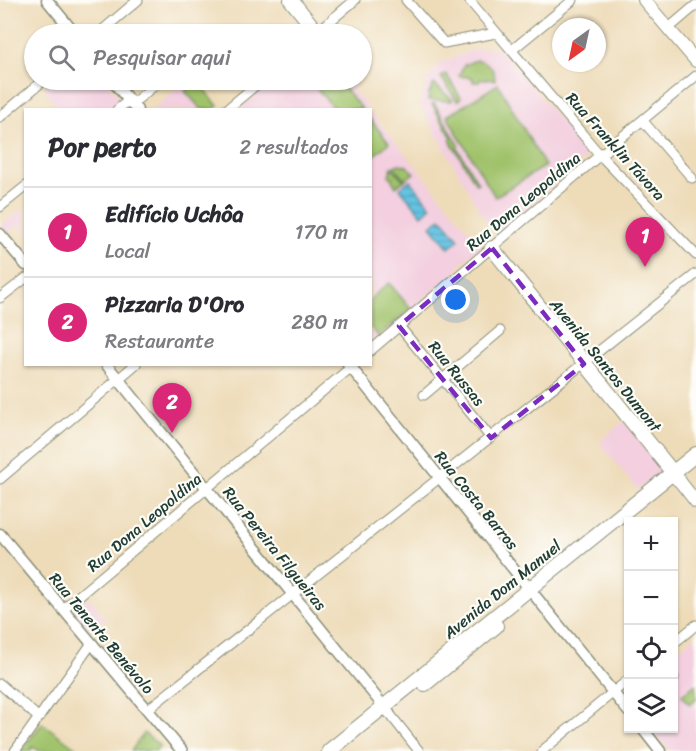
<!DOCTYPE html>
<html lang="pt">
<head>
<meta charset="utf-8">
<style>
	:root { --surface:#fff; --page:#f7f7f7; --text:#2b2b33; --muted:#7c7c81; --line:#e1e1e2; --accent:#db2777 }
	body { margin:0; font-family:Sriracha,sans-serif; background:var(--page); color:var(--text) }
	.controls { position:absolute; right:18px; bottom:18px; display:grid; overflow:hidden; border-radius:0px; box-shadow:0 2px 4px #0004 }
	.controls button { width:54px; height:54px; display:grid; place-items:center; padding:0; border:0; border-bottom:2px solid var(--line); background:var(--surface); color:var(--text); font:30px sans-serif }
	.compass { position:absolute; left:552px; top:18px; width:54px; height:54px; border-radius:50%; background:var(--surface); box-shadow:0 2px 4px #0004; rotate:213deg }
	.you { position:absolute; left:456px; top:300px; width:21px; height:21px; margin:-15px; border:4px solid #fff; border-radius:50%; background:#1a73e8; box-shadow:0 0 0 9px #1a73e833 }
	.badge { display:grid; place-items:center; width:39px; height:39px; border-radius:50%; background:var(--accent); color:#fff; font-size:20px; font-weight:700 }
	.pin { position:absolute; translate:-50% -50px; filter:drop-shadow(0 2px 3px #0008) }
	.pin::after { content:''; position:absolute; top:32px; width:21px; height:18px; background:inherit; clip-path:polygon(0 0,100% 0,50% 100%) }
	.list { margin:0; padding:0; list-style:none }
	h2 { display:flex; justify-content:space-between; align-items:center; height:78px; margin:0; padding:0 24px; font-size:26px }
	h2 small { font-size:20px; font-weight:400; color:var(--muted) }
	.list li { display:grid; grid-template-columns:39px 1fr auto; gap:18px; align-items:center; box-sizing:border-box; height:90px; padding:0 24px; border-top:2px solid var(--line) }
	.list b { display:block; font-size:22px; white-space:nowrap }
	.list p { margin:0; font-size:20px; white-space:nowrap; color:var(--muted) }
	.list em { font-size:20px; font-style:normal; color:var(--muted) }
	.icon { flex:none; width:33px; height:33px; fill:none; stroke:currentColor; stroke-width:2; stroke-linecap:round; stroke-linejoin:round }
	.map { position:relative; flex:none; width:696px; height:751px; overflow:hidden }
	.search { position:absolute; background:var(--surface); box-shadow:0 2px 4px #0004; left:24px; top:24px; width:348px; height:66px; display:flex; align-items:center; gap:15px; box-sizing:border-box; padding:0 21px; border-radius:33px; color:var(--muted); font-size:22px }
	.panel { position:absolute; background:var(--surface); box-shadow:0 2px 4px #0004; left:24px; top:108px; width:348px; height:258px; border-radius:0px }
	.map>svg:first-child { display:block }
</style>
</head>
<body>
<div class="map">
<svg width="696" height="751" viewBox="0 0 696 751">
	<defs>
		<pattern id="grass-dots" width="8" height="8" patternUnits="userSpaceOnUse" patternTransform="scale(1.5)"><rect width="8" height="8" fill="#a0c26b"/><path d="M2 2h.1M6 6h.1" fill="none" stroke="#829f59" stroke-width="1.8" stroke-linecap="round"/></pattern>
		<pattern id="water-rules" width="6" height="5" patternUnits="userSpaceOnUse" patternTransform="scale(1.5)"><rect width="6" height="5" fill="#65c4e3"/><path d="M0 2.5h6" fill="none" stroke="#53a0b9"/></pattern>
	</defs>
	<rect width="100%" height="100%" fill="#fdfcf7"/>
	<filter id="ink" filterUnits="userSpaceOnUse"><feTurbulence type="fractalNoise" baseFrequency=".0167" numOctaves="2"/><feDisplacementMap in="SourceGraphic" scale="12" xChannelSelector="R" yChannelSelector="G"/><feConvolveMatrix kernelMatrix="1 2 1 2 8 2 1 2 1" color-interpolation-filters="sRGB"/></filter>
	<filter id="wash" filterUnits="userSpaceOnUse"><feTurbulence type="fractalNoise" baseFrequency=".008" numOctaves="4" result="noise"/><feDisplacementMap in="SourceGraphic" scale="24" xChannelSelector="R" yChannelSelector="G"/><feGaussianBlur stdDeviation="1.35" result="paint"/><feColorMatrix in="noise" values="0 0 0 0 0 0 0 0 0 0 0 0 0 0 0 0 0 1.4 0 .05"/><feComposite in="paint" operator="in"/></filter>
	<g filter="url(#wash)">
		<rect width="100%" height="100%" fill="#eedcb9"/>
		<!-- built -->
		<path fill="#f3cfdf" d="M478 48H492L500 50 589 154 508 226 501 229 491 226 487 223 420 105 427 79 440 63Z
			M57 80H105L121 99 108 109H60L44 90Z
			M187 80H196L218 106 214 109 152 110Z
			M273 80H345L369 109 238 110Z
			M370 111 484 249 474 252 460 264 458 270 371 342Z
			M21 209 25 214V233L19 225 7 234 1 226Z
			M624 421 661 468V471L638 490 599 442Z
			M89 598 105 618 89 631 75 614V610Z
			M696 635V751H670L652 729 674 728V653Z"/>
		<!-- grass -->
		<path fill="url(#grass-dots)" stroke="#608050" stroke-width="1.5" d="M399 164 407 166 414 173 405 180 394 166Z
			M392 167 404 181 396 187 389 175Z"/>
		<!-- garden -->
		<path fill="#a0c26b" stroke="#608050" stroke-width="1.5" d="M476 60C488 61 495 69 495 80L480 79 479 82H473V78L459 76 464 65Z
			M446 74 461 98 457 101 441 77Z
			M310 80H337L362 109H334Z
			M197 81 218 106 214 109H201L185 91Z
			M434 84 452 99V101L428 100 429 94Z
			M498 84 545 166 495 197 447 116Z
			M434 103 459 145 457 147 478 183 476 184 450 140 452 138 432 104Z
			M371 120 389 143 372 157 370 156Z
			M389 283 411 309 378 336 371 328V298Z
			M696 684V699L689 704 682 695Z
			M42 723 75 747 80 751H39L33 747 30 751H21Z
			M144 733 160 746 156 751H131Z"/>
		<!-- water -->
		<path fill="url(#water-rules)" stroke="#42808c" stroke-width="1.5" d="M410 180 431 207 422 215 400 188Z
			M441 218 459 239 449 248 431 226Z"/>
	</g>
	<g filter="url(#ink)">
		<g fill="none" stroke-linecap="round" stroke-linejoin="round">
			<!-- pedestrian casing -->
			<g stroke="#868c76" stroke-width="9">
				<path id="pedestrian" d="M674 677 675 678"/>
			</g>
			<!-- minor casing -->
			<g stroke="#868c76" stroke-width="11">
				<path id="minor" d="M406 0 444 43 496 33
					M469 0 600 155 696 255
					M669 28 696 5
					M98 34 138 0
					M315 34 355 0
					M512 50 573 0
					M132 104 161 80
					M117 110 129 100
					M226 110 262 80
					M0 117 44 80
					M643 121 692 178
					M0 207 26 186
					M0 298 26 278
					M399 326 491 438
					M370 351 600 155 696 76
					M424 395 500 331
					M0 479 136 364
					M63 609 355 364
					M674 643 696 625
					M0 684 39 718
					M147 710 696 274
					M389 713 419 751
					M15 751 92 643
					M542 751 628 680"/>
			</g>
			<!-- tertiary casing -->
			<g stroke="#868c76" stroke-width="13">
				<path id="tertiary" d="M47 0 75 34
					M112 80 137 110
					M0 234 26 265
					M106 364 389 713
					M348 364 628 711
					M0 534 182 751
					M642 728 660 751"/>
			</g>
			<!-- secondary casing -->
			<g stroke="#868c76" stroke-width="14">
				<path id="secondary" d="M644 0 696 61
					M678 479 696 502"/>
			</g>
			<!-- primary casing -->
			<g stroke="#868c76" stroke-width="16">
				<path id="primary" d="M291 0 317 32
					M492 248 678 479
					M425 684 496 626
					M329 751 696 454"/>
			</g>
			<!-- pedestrian -->
			<use href="#pedestrian" stroke="#fff" stroke-width="7"/>
			<!-- minor -->
			<use href="#minor" stroke="#fff" stroke-width="9"/>
			<!-- tertiary -->
			<use href="#tertiary" stroke="#fff" stroke-width="10"/>
			<!-- secondary -->
			<use href="#secondary" stroke="#fff" stroke-width="12"/>
			<!-- primary -->
			<use href="#primary" stroke="#fff" stroke-width="14"/>
		</g>
	</g>
	<!-- marked area -->
	<path fill="none" stroke="#7b2cbf" stroke-width="4.5" stroke-dasharray="12 8" stroke-linejoin="round" d="M492 248 584 364 491 438 399 326Z"/>
	<g text-anchor="middle" stroke-width="4.5" stroke-linejoin="round" paint-order="stroke">
		<!-- street labels -->
		<g font-size="16" fill="#1f3d34" stroke="#fdfcf7">
			<text transform="translate(616 146) rotate(48)" y="6">Rua Franklin Távora</text>
			<text transform="translate(523 201) rotate(-40)" y="6">Rua Dona Leopoldina</text>
			<text transform="translate(606 365) rotate(51)" y="6">Avenida Santos Dumont</text>
			<text transform="translate(457 373) rotate(51)" y="6">Rua Russas</text>
			<text transform="translate(477 500) rotate(51)" y="6">Rua Costa Barros</text>
			<text transform="translate(144 522) rotate(-40)" y="6">Rua Dona Leopoldina</text>
			<text transform="translate(275 548) rotate(51)" y="6">Rua Pereira Filgueiras</text>
			<text transform="translate(502 589) rotate(-39)" y="6">Avenida Dom Manuel</text>
			<text transform="translate(102 633) rotate(50)" y="6">Rua Tenente Benévolo</text>
		</g>
	</g>
</svg>
<div class="controls">
<button>+</button>
<button>−</button>
<button><svg class="icon" aria-label="locate" viewBox="0 0 24 24"><circle cx="12" cy="12" r="6"/><path d="M12 2v4M12 18v4M2 12h4M18 12h4"/></svg></button>
<button><svg class="icon" aria-label="layers" viewBox="0 0 24 24"><path d="M12 4l9 5-9 5-9-5zM3 14l9 5 9-5"/></svg></button>
</div>
<svg class="compass" viewBox="-18 -18 36 36"><path d="M0-13l5 13h-10z" fill="#e53935"/><path d="M0 13l5-13h-10z" fill="#7c7c81"/></svg>
<div class="you"></div>
<div class="pin badge" style="left:645px;top:267px">1</div>
<div class="pin badge" style="left:172px;top:433px">2</div>
<div class="search"><svg class="icon" aria-label="search" viewBox="0 0 24 24"><circle cx="10" cy="10" r="6"/><path d="M15 15l6 6"/></svg>Pesquisar aqui</div>
<section class="panel">
<h2>Por perto<small>2 resultados</small></h2>
<ul class="list">
<li><span class="badge">1</span><div><b>Edifício Uchôa</b><p>Local</p></div><em>170 m</em></li>
<li><span class="badge">2</span><div><b>Pizzaria D'Oro</b><p>Restaurante</p></div><em>280 m</em></li>
</ul>
</section>
</div>
</body>
</html>
